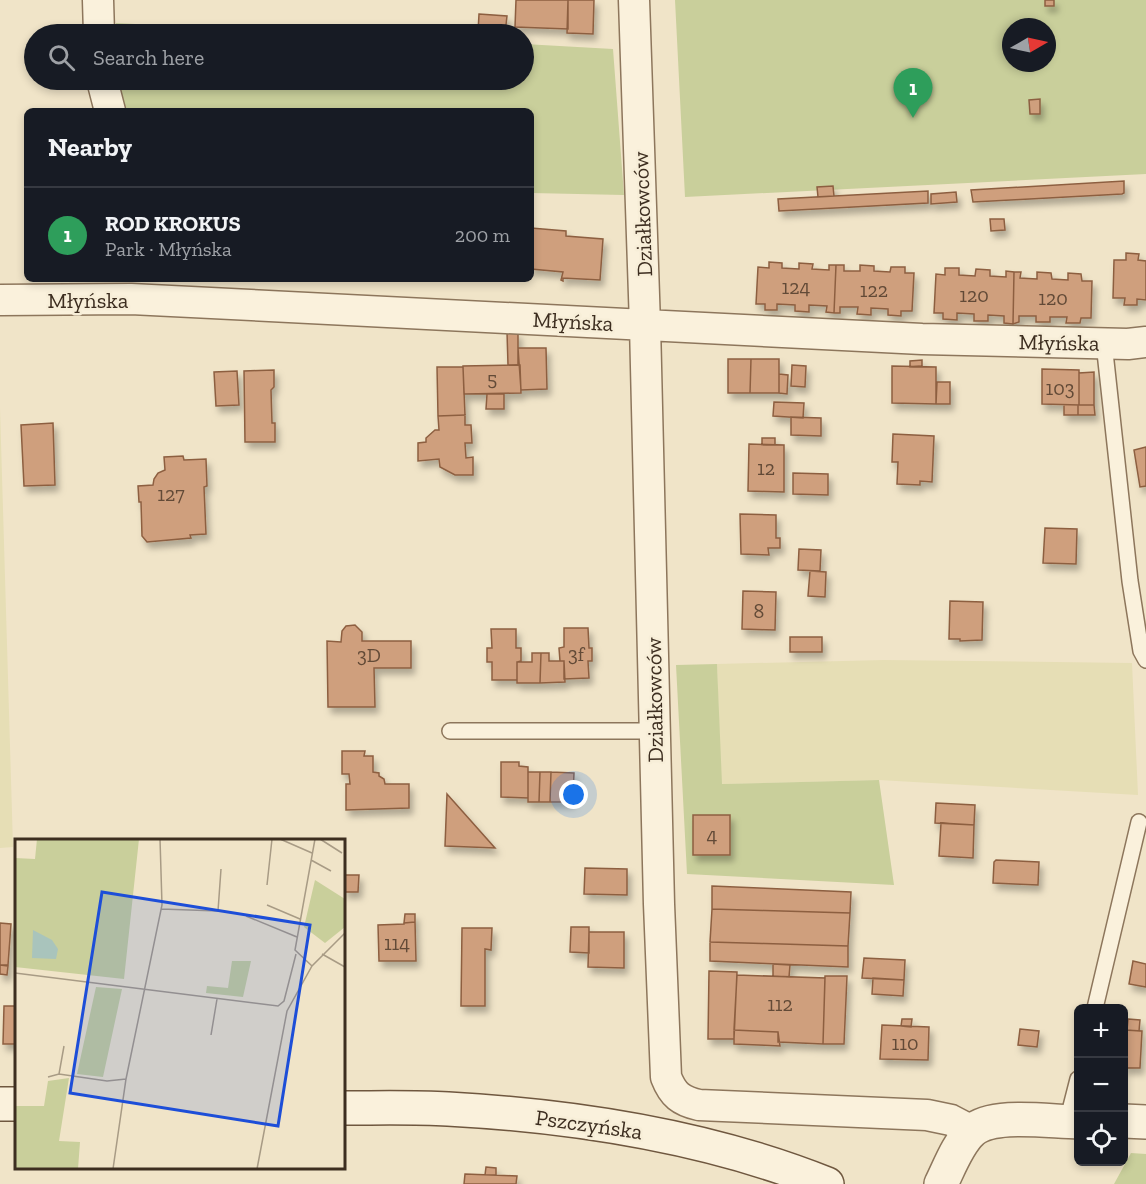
<!DOCTYPE html>
<html lang="en">
<head>
<meta charset="utf-8">
<style>
	:root { --surface:#171b24; --page:#20242c; --text:#f1f3f6; --muted:#9ea1a6; --line:#363941; --accent:#8c9099 }
	body { margin:0; font-family:"Zilla Slab",serif; background:var(--page); color:var(--text) }
	.controls { position:absolute; right:18px; bottom:18px; display:grid; overflow:hidden; border-radius:9px; box-shadow:0 3px 9px #0003 }
	.controls button { width:54px; height:54px; display:grid; place-items:center; padding:0; border:0; border-bottom:2px solid var(--line); background:var(--surface); color:var(--text); font:30px sans-serif }
	.compass { position:absolute; left:1002px; top:18px; width:54px; height:54px; border-radius:50%; background:var(--surface); box-shadow:0 3px 9px #0003; rotate:81deg }
	.you { position:absolute; left:574px; top:795px; width:21px; height:21px; margin:-15px; border:4px solid #fff; border-radius:50%; background:#1a73e8; box-shadow:0 0 0 9px #1a73e833 }
	.badge { display:grid; place-items:center; width:39px; height:39px; border-radius:50%; background:var(--accent); color:#fff; font-size:20px; font-weight:700 }
	.pin { position:absolute; translate:-50% -50px; filter:drop-shadow(0 2px 3px #0008) }
	.pin::after { content:''; position:absolute; top:32px; width:21px; height:18px; background:inherit; clip-path:polygon(0 0,100% 0,50% 100%) }
	.list { margin:0; padding:0; list-style:none }
	h2 { display:flex; justify-content:space-between; align-items:center; height:78px; margin:0; padding:0 24px; font-size:26px }
	h2 small { font-size:20px; font-weight:400; color:var(--muted) }
	.list li { display:grid; grid-template-columns:39px 1fr auto; gap:18px; align-items:center; box-sizing:border-box; height:96px; padding:0 24px; border-top:2px solid var(--line) }
	.list b { display:block; font-size:22px; white-space:nowrap }
	.list p { margin:0; font-size:20px; white-space:nowrap; color:var(--muted) }
	.list em { font-size:20px; font-style:normal; color:var(--muted) }
	.icon { flex:none; width:33px; height:33px; fill:none; stroke:currentColor; stroke-width:2; stroke-linecap:round; stroke-linejoin:round }
	.map { position:relative; flex:none; width:1146px; height:1184px; overflow:hidden }
	.search { position:absolute; background:var(--surface); box-shadow:0 3px 9px #0003; left:24px; top:24px; width:510px; height:66px; display:flex; align-items:center; gap:15px; box-sizing:border-box; padding:0 21px; border-radius:33px; color:var(--muted); font-size:22px }
	.panel { position:absolute; background:var(--surface); box-shadow:0 3px 9px #0003; left:24px; top:108px; width:510px; height:174px; border-radius:9px }
	.map>svg:first-child { display:block }
</style>
</head>
<body>
<div class="map">
<svg width="1146" height="1184" viewBox="0 0 1146 1184">
	<defs>
		<filter id="shadow"><feDropShadow dx="3.5" dy="6" stdDeviation="3" flood-color="#0004"/></filter>
	</defs>
	<rect width="100%" height="100%" fill="#f0e4c8"/>
	<!-- farmland -->
	<path fill="#e6deb5" d="M0 408 13 847 0 848Z
		M884 660 1132 663 1138 795 879 780 721 784 717 664Z"/>
	<!-- green -->
	<path fill="#c9cf9b" fill-rule="evenodd" d="M675 0H1146V174L685 197ZM1011 27H1047V63H1011Z
		M116 23 331 34H349H116Z
		M524 44 613 49 624 195 531 193V111H118L117 80H524Z
		M717 664 722 784 879 780 894 885 687 874 676 665Z
		M1131 1153 1146 1154V1184H1114Z"/>
	<!-- building -->
	<path fill="#cf9f7d" stroke="#8d5f41" stroke-width="1.5" filter="url(#shadow)" d="M516 0H568V29L515 27Z
		M568 0H594L593 34 567 33Z
		M1045 0H1054V6H1045Z
		M479 14 507 16 505 34 478 32Z
		M1040 99V114H1030L1029 100Z
		M1124 181V193L1122 194 973 202 971 190Z
		M833 186 834 196 818 197 817 187Z
		M928 191V203L779 211 778 199Z
		M956 192 957 202 931 204V194Z
		M990 219H1004L1005 230 991 231Z
		M531 228 566 231V236L603 239 600 280 563 278V281L561 280 563 272 531 269Z
		M1126 253 1139 254 1138 260 1146 261V300L1137 299V305H1124L1125 298H1113L1114 260H1126Z
		M769 262 782 263V268L799 269V263L813 264 812 269 829 270V265H836L834 313 826 312 827 306 809 305V312L795 311V305L777 304V310H765V304H756L758 267 769 268Z
		M836 265H844V271H860V265L874 266V271L890 272 891 267H905V273H914L912 311H901V316L888 315V309L871 308V315L857 314 858 307H840V313H834Z
		M945 268H959V275L975 276 976 269 990 270V276L1006 277V271L1014 272 1013 324 1004 323V316L988 315V321H974V314L957 313V320L943 319V313H934L936 274 945 275Z
		M1014 272H1021L1020 278 1037 279V272L1051 273 1052 279 1068 280V273L1081 274 1082 281H1092L1091 318H1081L1080 323H1066L1067 317H1050V322H1036V316H1019V322L1013 324Z
		M507 332 518 333V365H508Z
		M518 348H546L547 389 521 390Z
		M728 359H751L750 393H728Z
		M751 359H779V393H750Z
		M922 360V366L910 367V361Z
		M520 365 521 393 464 394 463 366Z
		M792 365 806 366 805 387 791 386Z
		M892 366 936 367V404L892 403Z
		M437 367H463L465 415 438 416Z
		M1042 369 1079 370V405L1042 404Z
		M274 370V387L271 390 272 423H275V442H245L244 371Z
		M237 371 239 405 216 406 214 372Z
		M1094 372V405H1079V373Z
		M779 374 788 375 787 394 779 393Z
		M937 382H950V404H936Z
		M487 394H504V409H486Z
		M774 402 804 403 803 418 773 416Z
		M1064 405H1078V415H1064Z
		M1078 405H1094L1095 415H1078Z
		M465 415V425H471L472 443H465L466 458 473 457V475H455L440 467 439 459 418 461V443L426 442V438L435 430H439L438 416Z
		M791 417 821 418V436L791 435Z
		M53 423 55 485 24 486 21 425Z
		M893 434 934 436 932 482 920 481V485L897 484 898 462H892Z
		M762 438H775V445H762Z
		M749 444 784 445V492L748 491Z
		M1146 447V486L1140 487 1134 450Z
		M183 456 184 460 206 459 207 486 204 487 206 534 190 535 191 538 147 542 142 536 141 502H139L138 486 153 485 154 479 158 473 165 470 164 457Z
		M793 473 828 474V495L793 494Z
		M740 514 776 515V538H780V548H768L769 555 741 554Z
		M1045 528 1077 529 1076 564 1043 563Z
		M799 549 821 550 820 571 798 570Z
		M810 571 826 572 825 597 808 596Z
		M743 591 776 592 775 630 742 629Z
		M950 601 983 602 982 640 960 641V639H949Z
		M355 625 362 632V641H411V668H374L375 707H328L327 641 341 642 342 631 346 626Z
		M564 628H588L589 648H592V661H588L589 678 564 679V661H560L559 648 564 647Z
		M491 629H516V648H521V661L517 662V680H492V662H487V648H492Z
		M790 637H822V652H790Z
		M532 653H541L540 683H517V662H532Z
		M541 653H549V661H564L565 682 540 683Z
		M342 751H365L364 756H373V772L379 773V776L384 779 385 784H409V808L346 810V784H350L349 774H342Z
		M501 762H519V766L528 767V798L501 797Z
		M528 772H540L539 802H528Z
		M540 772H551L550 802H539Z
		M551 772 574 773 573 796H571V802H550Z
		M447 794 495 848 445 846Z
		M936 803 975 805 974 825 935 823Z
		M693 815H730V855H693Z
		M941 823 974 825 973 858 939 856Z
		M996 860 1039 862 1038 885 993 883 994 862Z
		M585 868 627 869V895L584 894Z
		M344 875H359L358 892H344Z
		M712 886 851 892 850 913 712 909Z
		M712 909 850 913 848 946 710 942Z
		M405 914H415V922L404 923Z
		M415 922 416 961H379L378 925 404 924V923Z
		M0 923 11 924 8 965H0Z
		M571 927H589V953L570 952Z
		M462 928H492L491 950 485 949V1006H461Z
		M589 932H624V968L588 967Z
		M710 942 848 946V967L710 961Z
		M864 958 905 960 904 980 862 978Z
		M1133 961 1146 964V987L1129 984Z
		M773 964 790 965 789 977 773 976Z
		M0 965 8 966 7 975 0 974Z
		M709 971 737 972 734 1039H708Z
		M737 975 825 978 823 1044 778 1042V1032L734 1030Z
		M825 976H847L844 1044H823Z
		M873 978 904 980 903 996 872 994Z
		M4 1006H16V1044H3Z
		M902 1019H912L911 1027 901 1026Z
		M1128 1019 1140 1020 1139 1031 1127 1030Z
		M882 1025 929 1027 928 1060 880 1059Z
		M1020 1029 1039 1031 1037 1047 1018 1045Z
		M734 1030 778 1032 780 1046 734 1044Z
		M1124 1030 1142 1031 1140 1068H1124Z
		M486 1167 496 1168V1175H485Z
		M465 1174 517 1176 516 1184H464Z"/>
	<g fill="none" stroke-linecap="round" stroke-linejoin="round">
		<!-- service casing -->
		<g stroke="#8d765c" stroke-width="18">
			<path id="service" d="M1104 343 1130 581 1141 651 1146 660
				M450 731H655
				M1095 1008 1139 822
				M1067 1122 1078 1079"/>
		</g>
		<!-- minor casing -->
		<g stroke="#8d765c" stroke-width="33">
			<path id="minor" d="M98 0 99 34
				M634 0 645 325 659 904 666 1077C673 1095 681 1101 699 1105L927 1115 951 1120 972 1131
				M102 80 110 111
				M0 300 131 299 922 339 1128 344 1146 342"/>
		</g>
		<!-- tertiary casing -->
		<g stroke="#8d765c" stroke-width="36">
			<path id="tertiary" d="M1124 1121 1146 1122
				M941 1184C949 1168 958 1143 972 1131 993 1112 1051 1122 1078 1122"/>
		</g>
		<!-- secondary casing -->
		<g stroke="#6f573f" stroke-width="36">
			<path id="secondary" d="M0 1104H16
				M344 1108C378 1108 414 1107 448 1109 577 1116 707 1136 827 1184"/>
		</g>
		<!-- service -->
		<use href="#service" stroke="#faf1dc" stroke-width="15"/>
		<!-- minor -->
		<use href="#minor" stroke="#faf1dc" stroke-width="30"/>
		<!-- tertiary -->
		<use href="#tertiary" stroke="#faf1dc" stroke-width="33"/>
		<!-- secondary -->
		<use href="#secondary" stroke="#faf1dc" stroke-width="33"/>
	</g>
	<g text-anchor="middle" stroke-width="5" stroke-linejoin="round" paint-order="stroke">
		<!-- number labels -->
		<g font-size="20" fill="#624a37">
			<text x="796" y="294">124</text>
			<text x="874" y="297">122</text>
			<text x="974" y="302">120</text>
			<text x="1053" y="305">120</text>
			<text x="492" y="386">5</text>
			<text x="1060" y="395">103</text>
			<text x="766" y="475">12</text>
			<text x="171" y="501">127</text>
			<text x="759" y="618">8</text>
			<text x="576" y="661">3f</text>
			<text x="369" y="662">3D</text>
			<text x="712" y="842">4</text>
			<text x="397" y="950">114</text>
			<text x="780" y="1011">112</text>
			<text x="905" y="1050">110</text>
		</g>
		<!-- street labels -->
		<g font-size="22" fill="#3d2e20" stroke="#f7eed8">
			<text transform="translate(642 214) rotate(-92)" y="8">Działkowców</text>
			<text x="88" y="308">Młyńska</text>
			<text transform="translate(573 321) rotate(3)" y="8">Młyńska</text>
			<text transform="translate(1059 342) rotate(1)" y="8">Młyńska</text>
			<text transform="translate(654 700) rotate(-91)" y="8">Działkowców</text>
			<text transform="translate(589 1124) rotate(8)" y="8">Pszczyńska</text>
		</g>
	</g>
	<!-- overview -->
	<g transform="translate(15 839)">
		<rect width="330" height="330" fill="#f0e4c8"/>
		<path d="M22 0H124L109 140 0 128V19L20 20ZM300 41 330 60V88L310 104 289 88ZM217 122H236L228 158 191 154 192 147 213 149ZM81 148 107 150 88 238 62 235ZM54 239 44 302 65 303 63 330 0 329V267H29L33 242Z" fill="#c9cf9b"/>
		<path d="M18 91 37 101 43 110 41 120 17 119Z" fill="#a9c4bc"/>
		<path fill="none" stroke="#a89b85" stroke-width="1.5" d="M265 0 297 14M305 0 327 14M296 21 316 32M252 46 257 0M252 66 285 80M146 70 203 72 206 30M231 77 282 98M307 115 330 128M297 127 280 111 300 0M0 134 263 167 269 162 281 115M196 196 202 160M44 235 49 207M33 238 44 235 92 242 111 240M98 330 111 240 147 66 145 0M242 330 272 172 297 127 330 94"/>
		<path fill="#1d4ed8" fill-opacity="0.15" stroke="#1d4ed8" stroke-width="3" d="M87 53 295 86 263 287 55 254Z"/>
		<rect width="330" height="330" fill="none" stroke="#3d2e20" stroke-width="3"/>
	</g>
</svg>
<div class="controls">
<button>+</button>
<button>−</button>
<button><svg class="icon" aria-label="locate" viewBox="0 0 24 24"><circle cx="12" cy="12" r="6"/><path d="M12 2v4M12 18v4M2 12h4M18 12h4"/></svg></button>
</div>
<svg class="compass" viewBox="-18 -18 36 36"><path d="M0-13l5 13h-10z" fill="#e53935"/><path d="M0 13l5-13h-10z" fill="#9ea1a6"/></svg>
<div class="you"></div>
<div class="pin badge" style="left:913px;top:118px;background:#2e9e5b">1</div>
<div class="search"><svg class="icon" aria-label="search" viewBox="0 0 24 24"><circle cx="10" cy="10" r="6"/><path d="M15 15l6 6"/></svg>Search here</div>
<section class="panel">
<h2>Nearby<small></small></h2>
<ul class="list">
<li><span class="badge" style="background:#2e9e5b">1</span><div><b>ROD KROKUS</b><p>Park · Młyńska</p></div><em>200 m</em></li>
</ul>
</section>
</div>
</body>
</html>
